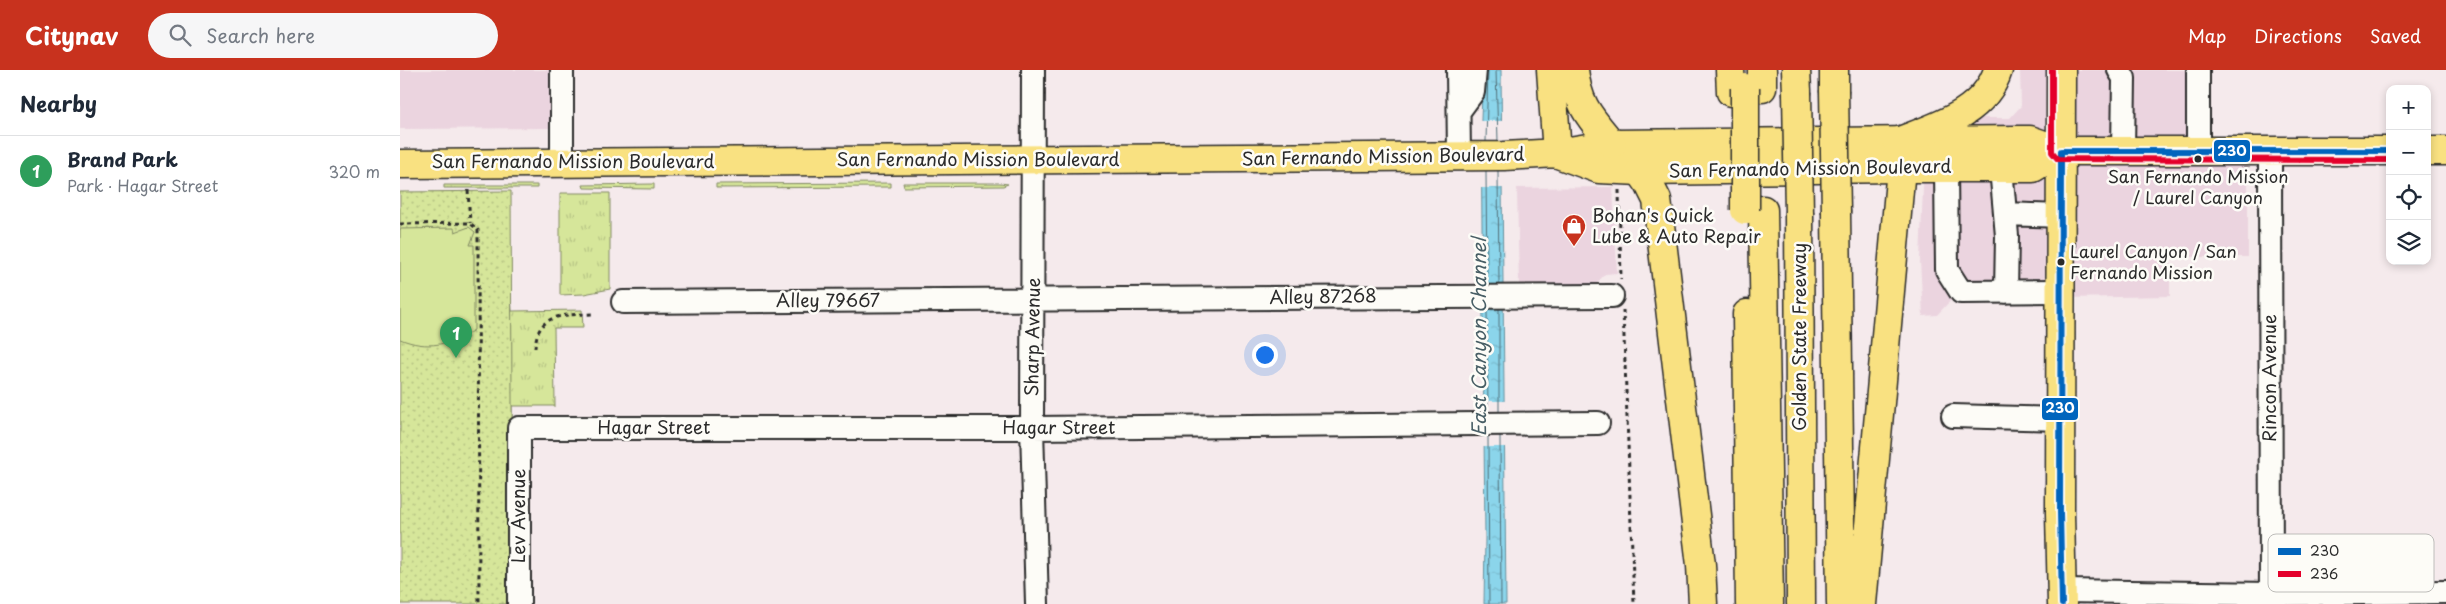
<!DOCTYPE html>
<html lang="en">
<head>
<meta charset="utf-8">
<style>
	:root { --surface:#fff; --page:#f6f6f7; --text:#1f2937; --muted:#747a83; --line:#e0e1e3; --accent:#c8321e }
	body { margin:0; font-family:"Playpen Sans",sans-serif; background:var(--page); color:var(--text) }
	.controls { position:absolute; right:15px; top:15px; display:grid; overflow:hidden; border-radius:10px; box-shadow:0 2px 8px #0003 }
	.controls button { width:45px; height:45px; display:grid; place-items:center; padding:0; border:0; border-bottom:1px solid var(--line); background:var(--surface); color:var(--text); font:25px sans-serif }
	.you { position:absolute; left:864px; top:284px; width:18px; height:18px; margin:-12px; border:4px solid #fff; border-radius:50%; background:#1a73e8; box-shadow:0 0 0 8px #1a73e833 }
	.badge { display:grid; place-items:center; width:32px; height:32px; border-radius:50%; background:var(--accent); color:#fff; font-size:16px; font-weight:700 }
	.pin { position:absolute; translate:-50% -41px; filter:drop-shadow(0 1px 2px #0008) }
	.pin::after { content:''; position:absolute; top:26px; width:18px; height:15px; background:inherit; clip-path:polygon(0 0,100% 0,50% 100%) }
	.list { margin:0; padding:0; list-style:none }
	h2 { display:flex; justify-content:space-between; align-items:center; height:65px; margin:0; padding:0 20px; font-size:21px }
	h2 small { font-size:16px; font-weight:400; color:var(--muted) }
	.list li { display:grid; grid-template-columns:32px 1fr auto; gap:15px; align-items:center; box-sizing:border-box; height:70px; padding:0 20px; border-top:1px solid var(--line) }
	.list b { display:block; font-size:19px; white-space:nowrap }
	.list p { margin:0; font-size:16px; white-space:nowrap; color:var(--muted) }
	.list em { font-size:16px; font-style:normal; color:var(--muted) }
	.icon { flex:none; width:28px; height:28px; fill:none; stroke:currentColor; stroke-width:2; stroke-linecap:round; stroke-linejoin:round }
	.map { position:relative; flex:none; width:2046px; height:534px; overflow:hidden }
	header { display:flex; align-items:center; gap:30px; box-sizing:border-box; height:70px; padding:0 25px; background:var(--accent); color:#fff }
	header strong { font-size:24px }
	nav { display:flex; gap:28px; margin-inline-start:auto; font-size:18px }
	.search { width:350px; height:45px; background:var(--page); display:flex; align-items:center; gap:12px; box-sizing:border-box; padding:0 18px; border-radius:28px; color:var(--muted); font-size:19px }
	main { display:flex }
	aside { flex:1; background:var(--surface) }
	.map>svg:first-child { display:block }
</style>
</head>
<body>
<header>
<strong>Citynav</strong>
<div class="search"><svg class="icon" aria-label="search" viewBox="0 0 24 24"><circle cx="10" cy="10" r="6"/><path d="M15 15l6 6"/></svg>Search here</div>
<nav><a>Map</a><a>Directions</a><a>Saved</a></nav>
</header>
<main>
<aside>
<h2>Nearby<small></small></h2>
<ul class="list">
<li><span class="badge" style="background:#2e9e5b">1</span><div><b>Brand Park</b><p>Park · Hagar Street</p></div><em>320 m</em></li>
</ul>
</aside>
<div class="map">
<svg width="2046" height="534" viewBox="0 0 2046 534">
	<defs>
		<pattern id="grass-tufts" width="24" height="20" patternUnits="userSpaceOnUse" patternTransform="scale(1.25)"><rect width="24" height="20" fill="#d6e69a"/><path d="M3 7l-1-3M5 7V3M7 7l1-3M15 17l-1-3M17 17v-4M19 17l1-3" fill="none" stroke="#b8c585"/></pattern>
		<pattern id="park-dots" width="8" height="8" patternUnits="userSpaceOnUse" patternTransform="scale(1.25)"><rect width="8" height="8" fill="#d6e69a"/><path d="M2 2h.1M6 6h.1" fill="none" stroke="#b8c585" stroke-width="1.8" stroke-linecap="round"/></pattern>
		<pattern id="water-ripples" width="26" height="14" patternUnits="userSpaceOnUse" patternTransform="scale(1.25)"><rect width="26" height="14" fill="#8bd5eb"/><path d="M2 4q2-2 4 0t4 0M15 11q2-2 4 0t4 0" fill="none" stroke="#78b7ca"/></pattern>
	</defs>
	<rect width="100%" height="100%" fill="#f5eaec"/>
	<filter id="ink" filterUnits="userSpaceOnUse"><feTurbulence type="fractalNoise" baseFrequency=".02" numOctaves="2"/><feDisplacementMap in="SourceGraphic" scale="10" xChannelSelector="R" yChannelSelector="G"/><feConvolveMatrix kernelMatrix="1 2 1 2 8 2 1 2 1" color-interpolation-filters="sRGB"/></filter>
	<g filter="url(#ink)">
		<!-- built -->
		<path fill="#ebd4df" d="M0 0H154L155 58 0 59Z
			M1620 0H1792V79L1848 90V187H1770V226L1551 230 1537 245 1523 246 1520 190 1524 93 1579 48H1610L1621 36Z
			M1213 117 1217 203 1205 204 1195 215 1119 219 1117 118Z"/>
		<!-- grass -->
		<path fill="url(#grass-tufts)" stroke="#808862" d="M491 113V117L316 118V114Z
			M503 113H600L608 114 603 116 504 117Z
			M254 114V119L184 118 183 115Z
			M44 115H137V118H44Z
			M160 123H210V219L184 224 160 225Z
			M111 221 112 241 182 240 183 258H154L155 336H112L113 534H82Z"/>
		<!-- park -->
		<path fill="url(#park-dots)" stroke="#808862" d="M111 121 113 534H0V122Z"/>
		<!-- pitch -->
		<path fill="#d6e69a" stroke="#808862" d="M69 157 75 162 70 175H74V260C50 275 27 280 0 269V159L54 158 55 162Z"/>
		<!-- water -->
		<path fill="url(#water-ripples)" stroke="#65919e" d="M1083 0H1101L1106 534H1084L1085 468 1081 49Z"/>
		<!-- pier -->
		<path fill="#f5eaec" d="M1080 51H1104V118H1080Z
			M1081 331H1105L1106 377H1082Z"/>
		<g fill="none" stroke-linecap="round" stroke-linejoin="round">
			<!-- shore -->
			<path stroke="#516f78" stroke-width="1" d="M1096 0 1098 71
				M1086 71 1088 0
				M1086 101 1087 214
				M1098 101 1099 214
				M1087 239 1088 341
				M1099 239V341
				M1088 366 1089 534
				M1100 366 1101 534"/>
			<!-- minor casing -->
			<g stroke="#2b2b2b" stroke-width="26">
				<path id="minor" d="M633 0 632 358 637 534
					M1058 0 1059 86
					M1719 0 1724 8 1723 81
					M1059 41 1073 22 1075 0
					M1798 81V0
					M1870 81 1871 534
					M162 92V0
					M1546 98 1547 200 1561 222 1660 221
					M1601 98 1607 166 1606 222
					M1605 144 1661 146
					M223 232 1212 226
					M1553 346 1661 349
					M1662 521 1871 524 2046 522
					M119 534V358H632L1198 353"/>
			</g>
			<!-- major casing -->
			<g stroke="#2b2b2b" stroke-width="31">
				<path id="major" d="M1661 0 1660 443 1662 534
					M2027 81H2046
					M1158 84 1199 99 1240 101 1501 98H1633L1661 81
					M0 94 1104 86 1157 83 1212 74 1621 70H1630L1661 81H1990"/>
			</g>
			<!-- highway casing -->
			<g stroke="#2b2b2b" stroke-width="31">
				<path id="highway" d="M1151 0 1157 83
					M1174 0C1178 36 1190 47 1212 74
					M1330 0 1331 22
					M1396 0 1397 22
					M1362 18V0
					M1434 20V0
					M1497 72C1535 57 1584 44 1598 0
					M1240 101 1249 114 1257 130 1301 495 1303 534
					M1363 140 1369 534
					M1436 143 1441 534
					M1399 144 1401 534
					M1347 244 1350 534
					M1462 534 1501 98"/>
			</g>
			<!-- path -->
			<path stroke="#2b2b2b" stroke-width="3" stroke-dasharray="4 4" stroke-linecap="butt" d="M68 120 70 153
				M1219 120 1221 209
				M0 154 70 153 78 160 79 534
				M1223 240 1234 534
				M135 278C137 242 165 245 193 244"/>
			<!-- minor -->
			<use href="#minor" stroke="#fdfcf7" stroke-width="22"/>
			<!-- major -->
			<use href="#major" stroke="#f9e181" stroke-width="28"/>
			<!-- highway -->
			<use href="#highway" stroke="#f9e181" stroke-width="28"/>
			<!-- highway-bridge casing -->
			<g stroke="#2b2b2b" stroke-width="31" stroke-linecap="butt">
				<path id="highway-bridge" d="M1345 18V140
					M1434 20 1436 143
					M1397 22 1399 144"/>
			</g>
			<!-- highway-bridge -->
			<use href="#highway-bridge" stroke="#f9e181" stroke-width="28"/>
			<!-- bus-1 casing -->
			<g stroke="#fdfcf7" stroke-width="10">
				<path id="bus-1" d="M1662 534 1660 443 1661 81H1990"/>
			</g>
			<!-- bus-2 casing -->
			<g stroke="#fdfcf7" stroke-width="10">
				<path id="bus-2" d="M1652 0V82L1658 89 1990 90"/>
			</g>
			<!-- bus-1 -->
			<use href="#bus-1" stroke="#0065bd" stroke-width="6"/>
			<!-- bus-2 -->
			<use href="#bus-2" stroke="#e4002b" stroke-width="6"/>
		</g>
	</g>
	<!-- icons -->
	<defs>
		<g id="shop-pin" transform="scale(1.25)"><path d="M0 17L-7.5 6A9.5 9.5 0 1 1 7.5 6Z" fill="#c8321e" stroke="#fdfcf7"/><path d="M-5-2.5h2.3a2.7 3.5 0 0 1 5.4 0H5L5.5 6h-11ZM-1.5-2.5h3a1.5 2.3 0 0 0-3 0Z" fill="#fff"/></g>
	</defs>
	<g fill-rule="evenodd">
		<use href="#shop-pin" x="1174" y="156"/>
	</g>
	<!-- markers -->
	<g fill="#2b2b2b" stroke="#fdfcf7" stroke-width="2">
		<circle cx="1798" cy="89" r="4.5"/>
		<circle cx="1661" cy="192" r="4.5"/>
	</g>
	<g text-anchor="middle" stroke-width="5" stroke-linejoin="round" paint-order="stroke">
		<!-- bus labels -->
		<g font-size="17" fill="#2b2b2b" stroke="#fdfcf7">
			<text x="1798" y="113">San Fernando Mission<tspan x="1798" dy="21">/ Laurel Canyon</tspan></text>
			<text x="1670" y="188" text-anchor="start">Laurel Canyon / San<tspan x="1670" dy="21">Fernando Mission</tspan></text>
		</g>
		<!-- street labels -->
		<g font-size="18" fill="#2b2b2b" stroke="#fdfcf7">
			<text transform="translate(983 87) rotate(-1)" y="6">San Fernando Mission Boulevard</text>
			<text x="578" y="96">San Fernando Mission Boulevard</text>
			<text x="173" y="98">San Fernando Mission Boulevard</text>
			<text transform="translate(1410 99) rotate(-1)" y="6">San Fernando Mission Boulevard</text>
			<text transform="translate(923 227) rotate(-1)" y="6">Alley 87268</text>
			<text x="428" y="237">Alley 79667</text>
			<text transform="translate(633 267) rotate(-89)" y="6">Sharp Avenue</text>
			<text transform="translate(1400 267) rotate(-90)" y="6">Golden State Freeway</text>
			<text transform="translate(1870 308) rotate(-90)" y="6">Rincon Avenue</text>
			<text x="254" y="364">Hagar Street</text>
			<text x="659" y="364">Hagar Street</text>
			<text transform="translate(119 446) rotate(-90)" y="6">Lev Avenue</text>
		</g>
		<!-- poi labels -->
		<g font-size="18" fill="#2b2b2b" stroke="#fdfcf7" text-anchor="start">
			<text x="1192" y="152">Bohan's Quick<tspan x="1192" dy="21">Lube &amp; Auto Repair</tspan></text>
		</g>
		<!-- water labels -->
		<g font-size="19" font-style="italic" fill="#485e65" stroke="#fdfcf7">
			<text transform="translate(1079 267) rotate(-90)" y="7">East Canyon Channel</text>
		</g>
	</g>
	<!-- legend -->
	<rect x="1868" y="464" width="166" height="58" rx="8" fill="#fdfcf7" stroke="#bebdba" stroke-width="1"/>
	<rect x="1878" y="478" width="23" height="7" fill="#0065bd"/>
	<rect x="1878" y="501" width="23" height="6" fill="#e4002b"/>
	<g font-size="14" fill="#2b2b2b">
		<text x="1910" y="486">230</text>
		<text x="1910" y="509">236</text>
	</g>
	<g stroke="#fdfcf7" stroke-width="2">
		<rect x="1813" y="69" width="38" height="24" rx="5" fill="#0065bd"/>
		<rect x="1641" y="327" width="38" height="24" rx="5" fill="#0065bd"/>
	</g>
	<g font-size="14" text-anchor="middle" font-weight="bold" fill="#fff">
		<text x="1832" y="86">230</text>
		<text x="1660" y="343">230</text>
	</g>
</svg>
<div class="controls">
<button>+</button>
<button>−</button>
<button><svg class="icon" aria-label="locate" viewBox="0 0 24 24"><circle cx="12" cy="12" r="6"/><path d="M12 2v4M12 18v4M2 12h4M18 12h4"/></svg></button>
<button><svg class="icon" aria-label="layers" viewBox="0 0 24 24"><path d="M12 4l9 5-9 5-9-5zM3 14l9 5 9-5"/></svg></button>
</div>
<div class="you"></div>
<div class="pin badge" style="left:56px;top:288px;background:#2e9e5b">1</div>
</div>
</main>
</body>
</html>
